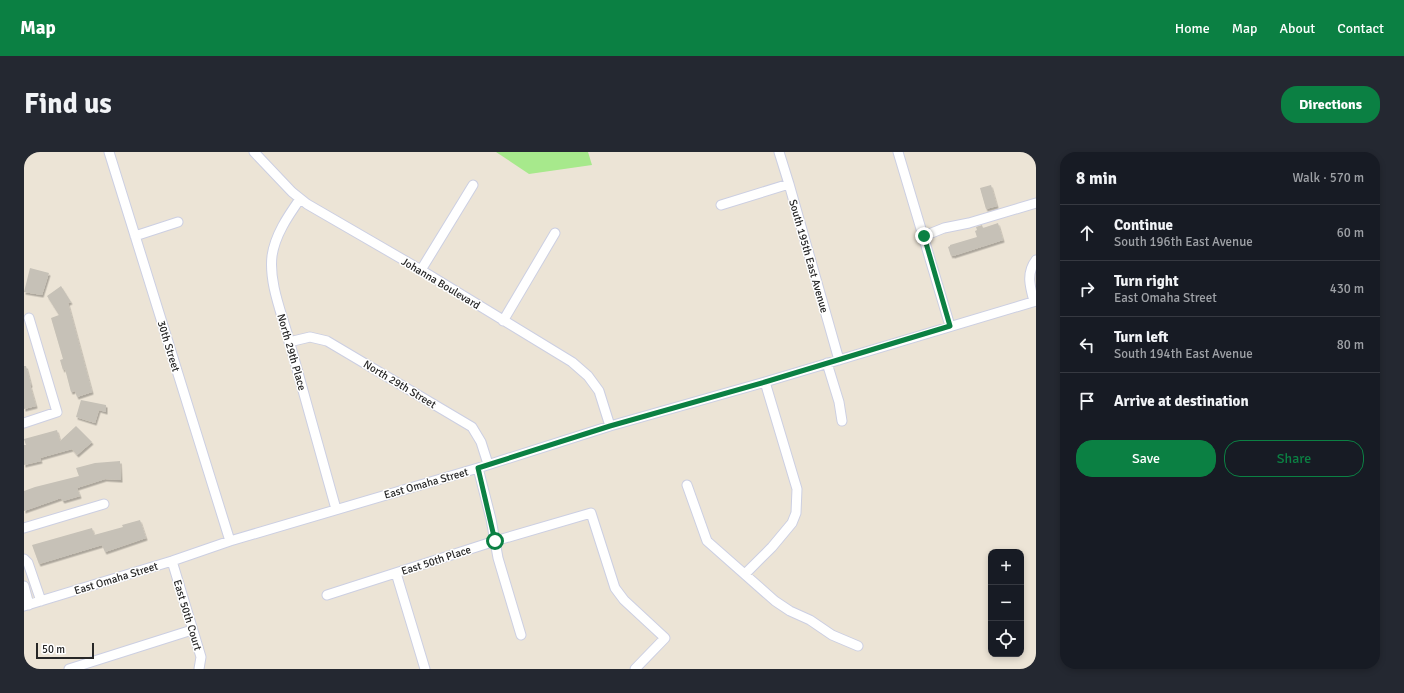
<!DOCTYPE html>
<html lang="en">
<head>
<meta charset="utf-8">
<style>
	:root { --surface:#171b24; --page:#242831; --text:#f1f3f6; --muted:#9ea1a6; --line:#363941; --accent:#0b8043 }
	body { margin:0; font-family:Signika,sans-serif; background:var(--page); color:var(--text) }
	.controls { position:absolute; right:12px; bottom:12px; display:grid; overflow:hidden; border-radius:8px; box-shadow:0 2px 6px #0003 }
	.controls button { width:36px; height:36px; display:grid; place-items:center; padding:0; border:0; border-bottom:1px solid var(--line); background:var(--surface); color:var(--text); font:20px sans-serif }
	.scale { position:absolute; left:12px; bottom:10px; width:58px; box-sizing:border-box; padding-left:4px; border:2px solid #272727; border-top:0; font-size:11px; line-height:14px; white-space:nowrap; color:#272727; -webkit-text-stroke:3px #fff; paint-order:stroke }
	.stop { position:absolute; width:12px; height:12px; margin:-9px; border:3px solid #0b8043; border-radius:50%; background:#fff }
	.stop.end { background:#0b8043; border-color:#fff; box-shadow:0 1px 4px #0008 }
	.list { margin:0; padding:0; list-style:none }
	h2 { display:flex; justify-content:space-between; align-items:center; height:52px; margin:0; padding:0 16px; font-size:17px }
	h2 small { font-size:13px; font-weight:400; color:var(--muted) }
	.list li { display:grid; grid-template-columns:26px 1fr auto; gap:12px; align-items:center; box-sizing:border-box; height:56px; padding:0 16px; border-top:1px solid var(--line) }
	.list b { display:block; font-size:15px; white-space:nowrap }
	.list p { margin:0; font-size:13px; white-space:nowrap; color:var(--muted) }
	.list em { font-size:13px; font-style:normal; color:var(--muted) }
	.actions { display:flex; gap:8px; padding:12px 16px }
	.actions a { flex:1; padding:9px 0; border:1px solid var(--accent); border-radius:16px; text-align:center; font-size:14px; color:var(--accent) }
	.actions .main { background:var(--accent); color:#fff }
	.icon { flex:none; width:22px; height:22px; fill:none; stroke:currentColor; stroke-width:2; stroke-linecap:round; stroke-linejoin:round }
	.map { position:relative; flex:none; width:1012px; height:517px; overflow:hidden; border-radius:16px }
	header { display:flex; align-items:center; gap:24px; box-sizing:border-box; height:56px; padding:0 20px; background:var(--accent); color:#fff }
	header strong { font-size:19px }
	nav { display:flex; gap:22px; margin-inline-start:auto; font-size:14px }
	.intro { display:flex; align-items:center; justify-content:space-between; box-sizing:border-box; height:96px; padding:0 24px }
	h1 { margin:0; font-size:28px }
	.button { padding:10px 18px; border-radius:16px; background:var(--accent); color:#fff; font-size:14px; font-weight:700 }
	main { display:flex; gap:24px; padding:0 24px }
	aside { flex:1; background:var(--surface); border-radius:16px; box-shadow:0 2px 6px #0003 }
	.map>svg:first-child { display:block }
</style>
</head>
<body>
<header>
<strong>Map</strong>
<nav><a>Home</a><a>Map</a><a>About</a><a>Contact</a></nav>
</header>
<div class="intro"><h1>Find us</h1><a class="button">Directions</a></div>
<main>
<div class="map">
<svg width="1012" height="517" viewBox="0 0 1012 517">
	<defs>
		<filter id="shadow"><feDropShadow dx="1.5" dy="2.5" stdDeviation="0" flood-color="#0004"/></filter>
	</defs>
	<rect width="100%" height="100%" fill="#ece4d6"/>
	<!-- green -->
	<path fill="#a7e98c" d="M472 0H564L568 13 505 22Z"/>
	<!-- building -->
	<path fill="#c6c1b7" filter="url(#shadow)" d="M967 33 973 54 962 57 956 36Z
		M974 71 979 88 929 104V103L927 104 924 95 926 94V93L953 85 951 79 953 78 952 75 958 73 959 76Z
		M6 116 25 121 18 143 0 140Z
		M37 134 47 150 44 151 68 240 53 245 51 239 47 240 41 217 39 218 36 208 39 207 27 166 35 163 23 144Z
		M0 214H2L7 233H6L12 254 0 257Z
		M57 248 82 253V260L75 258 71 271 52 265Z
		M52 274 68 290 53 303 48 297 16 306 17 309 0 313V293H2L0 287 33 278 36 289Z
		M96 309 97 328 81 327 53 336 56 344 39 349 37 346 0 359V339L11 335 55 324 52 316 71 311Z
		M116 368 122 386 81 400 78 393 15 412 8 393 68 376 70 383 99 375 98 373Z"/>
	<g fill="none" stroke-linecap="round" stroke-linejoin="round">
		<!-- minor casing -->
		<g stroke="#cccfe2" stroke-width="11">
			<path id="minor" d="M85 0 206 389
				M230 0 268 40 283 52 397 118 548 210 564 224 575 239 586 274
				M755 0 765 32 815 208
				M874 0 926 174
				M276 47C264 64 251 83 248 104 245 129 256 157 263 181 279 240 296 298 312 357
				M697 53 765 32
				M111 84 154 70
				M900 84 920 76 945 71 1012 51
				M397 118 449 33
				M1010 149C1006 135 1002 121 1012 108
				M479 169 531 81
				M265 190 286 185 303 189 448 275 457 290 464 312
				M803 211 815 250 818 269
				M0 271 33 260 5 166
				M454 316 467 367 474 406 497 483
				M663 333 683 389 751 449 766 459 786 468 808 483 834 494
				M0 376 80 352
				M0 407 4 411 17 449
				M148 409 177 505 175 517
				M372 421 401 517
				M721 422 748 395 768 371 772 361 773 337 741 230
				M0 434 5 453
				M303 443 471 389 567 361 591 436 600 448 641 486 611 517
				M0 454 148 409 206 389 454 316 586 274 741 230 1012 149
				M45 517 168 478"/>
		</g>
		<!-- minor -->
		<use href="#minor" stroke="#fff" stroke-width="9"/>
	</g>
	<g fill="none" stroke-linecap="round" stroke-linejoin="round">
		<!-- route -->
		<path stroke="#0b8043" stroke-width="5" d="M471 389 454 316 586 274 741 230 926 174 900 84"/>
	</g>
	<g text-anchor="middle" stroke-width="3" stroke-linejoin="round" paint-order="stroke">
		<!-- street labels -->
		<g font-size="11" fill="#272727" stroke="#fff">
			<text transform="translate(785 104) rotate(74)" y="4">South 195th East Avenue</text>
			<text transform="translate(417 131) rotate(31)" y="4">Johanna Boulevard</text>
			<text transform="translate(145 194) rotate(73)" y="4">30th Street</text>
			<text transform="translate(268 200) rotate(74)" y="4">North 29th Place</text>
			<text transform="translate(376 232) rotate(31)" y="4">North 29th Street</text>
			<text transform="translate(402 331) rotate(-16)" y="4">East Omaha Street</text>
			<text transform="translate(412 408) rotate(-18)" y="4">East 50th Place</text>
			<text transform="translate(92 426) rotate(-17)" y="4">East Omaha Street</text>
			<text transform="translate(164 463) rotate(73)" y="4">East 50th Court</text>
		</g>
	</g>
</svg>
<div class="controls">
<button>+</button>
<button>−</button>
<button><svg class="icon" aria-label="locate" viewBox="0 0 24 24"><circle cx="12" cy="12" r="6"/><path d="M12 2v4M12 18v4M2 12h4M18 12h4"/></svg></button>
</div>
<div class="scale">50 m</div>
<div class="stop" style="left:471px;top:389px"></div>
<div class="stop end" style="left:900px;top:84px"></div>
</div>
<aside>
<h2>8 min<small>Walk · 570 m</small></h2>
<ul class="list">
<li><svg class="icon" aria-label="ahead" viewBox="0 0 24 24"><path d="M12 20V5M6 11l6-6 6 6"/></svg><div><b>Continue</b><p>South 196th East Avenue</p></div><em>60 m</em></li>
<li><svg class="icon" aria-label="right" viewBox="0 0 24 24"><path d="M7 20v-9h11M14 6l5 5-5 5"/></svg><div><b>Turn right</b><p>East Omaha Street</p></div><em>430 m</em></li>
<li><svg class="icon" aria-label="left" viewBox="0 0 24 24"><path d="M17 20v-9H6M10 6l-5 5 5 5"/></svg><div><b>Turn left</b><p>South 194th East Avenue</p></div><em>80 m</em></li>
<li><svg class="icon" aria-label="arrive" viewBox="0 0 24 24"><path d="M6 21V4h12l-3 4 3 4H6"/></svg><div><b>Arrive at destination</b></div></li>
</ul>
<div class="actions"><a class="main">Save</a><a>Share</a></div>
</aside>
</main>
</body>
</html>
